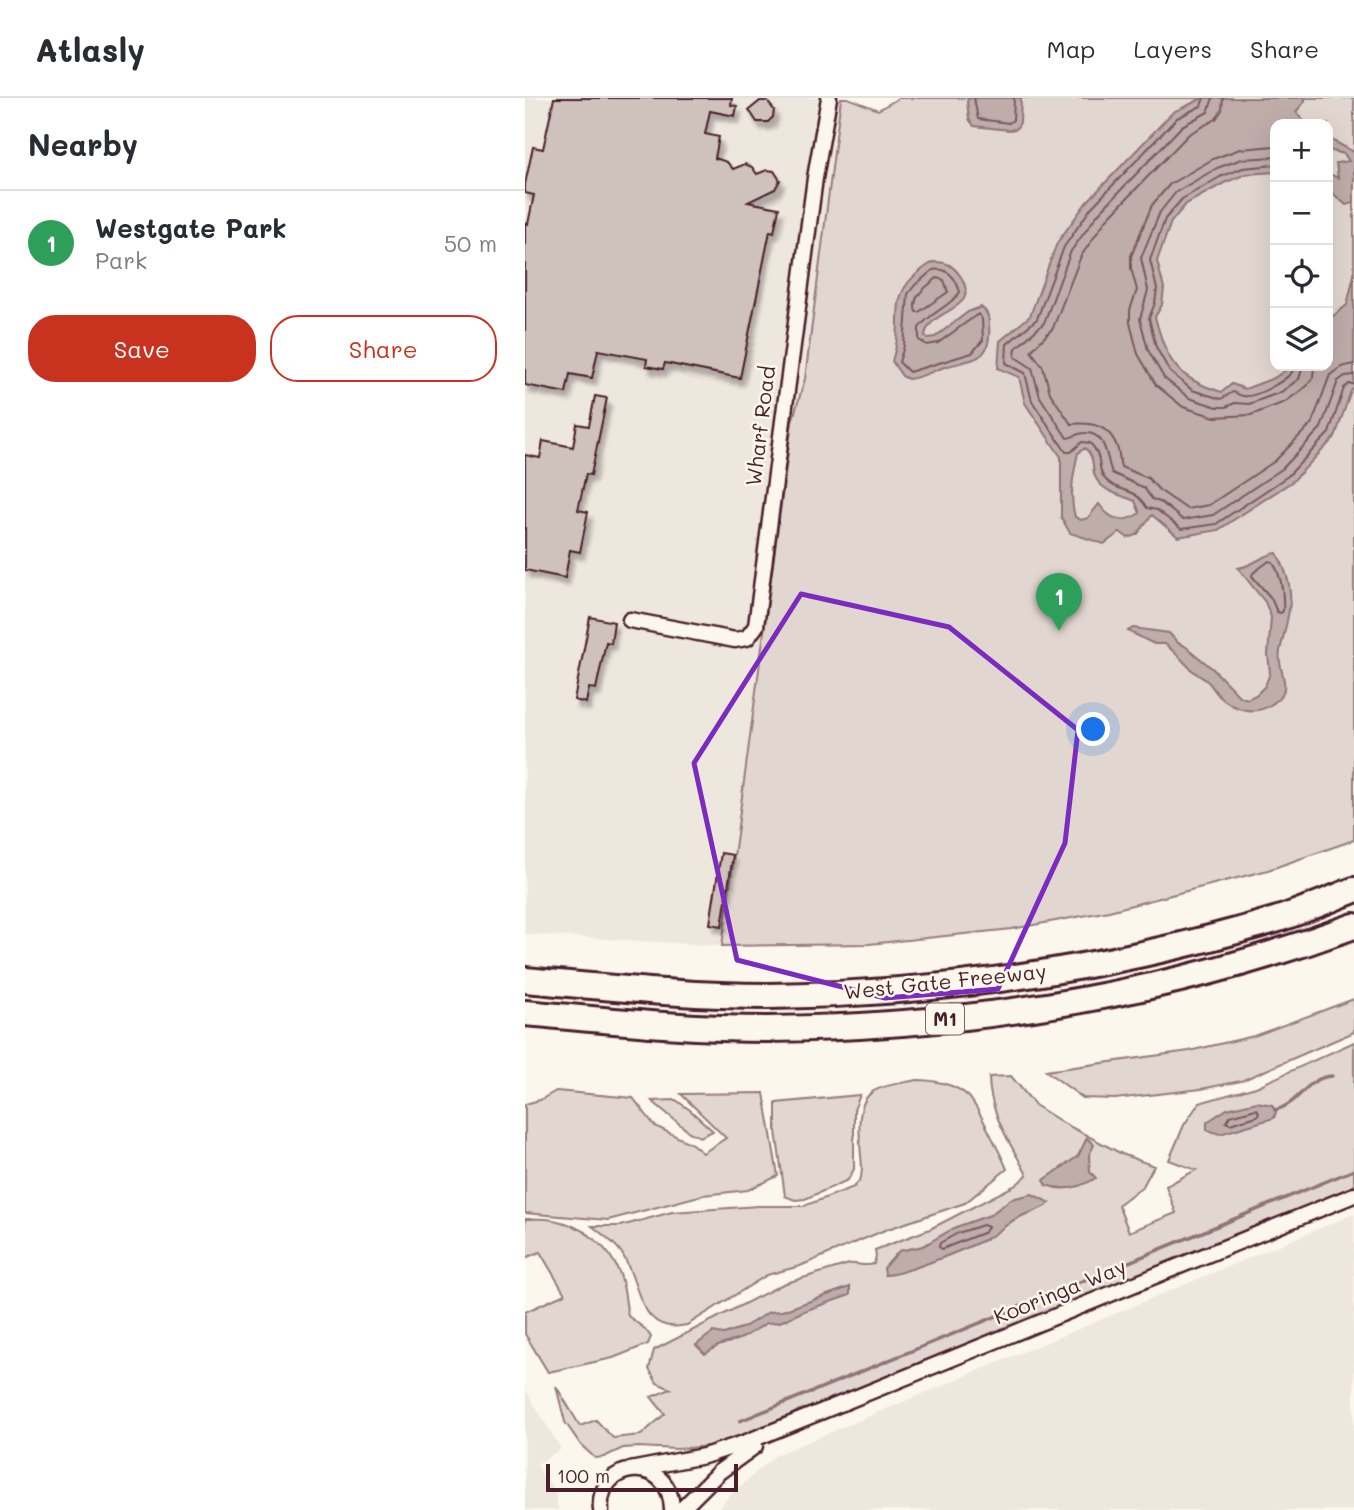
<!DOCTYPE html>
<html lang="en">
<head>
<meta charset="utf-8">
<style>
	:root { --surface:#fff; --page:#f2f2f3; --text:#2b2b33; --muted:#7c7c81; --line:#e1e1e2; --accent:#c8321e }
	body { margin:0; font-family:Mali,sans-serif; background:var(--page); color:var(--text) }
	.controls { position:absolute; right:21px; top:21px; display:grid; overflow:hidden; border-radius:14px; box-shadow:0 7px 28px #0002 }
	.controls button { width:63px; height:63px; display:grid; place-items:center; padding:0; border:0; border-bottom:2px solid var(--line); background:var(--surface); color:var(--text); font:35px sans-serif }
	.scale { position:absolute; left:21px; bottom:18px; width:192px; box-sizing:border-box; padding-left:7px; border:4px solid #4a1f2b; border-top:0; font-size:19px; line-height:24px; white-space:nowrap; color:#4a1f2b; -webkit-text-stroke:5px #fbf7ec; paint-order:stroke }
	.you { position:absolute; left:569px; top:632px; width:24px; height:24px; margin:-18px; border:5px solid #fff; border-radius:50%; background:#1a73e8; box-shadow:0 0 0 10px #1a73e833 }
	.badge { display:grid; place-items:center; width:46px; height:46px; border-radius:50%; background:var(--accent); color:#fff; font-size:23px; font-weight:700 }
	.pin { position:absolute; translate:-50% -58px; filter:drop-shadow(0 2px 4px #0008) }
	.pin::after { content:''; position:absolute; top:37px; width:24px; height:21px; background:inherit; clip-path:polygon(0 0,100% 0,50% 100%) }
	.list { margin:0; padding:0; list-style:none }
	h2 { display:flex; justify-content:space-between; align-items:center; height:91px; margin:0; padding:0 28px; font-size:30px }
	h2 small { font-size:23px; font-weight:400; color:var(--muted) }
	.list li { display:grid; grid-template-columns:46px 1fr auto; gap:21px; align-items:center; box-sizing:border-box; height:105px; padding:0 28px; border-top:2px solid var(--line) }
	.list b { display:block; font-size:26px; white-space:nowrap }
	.list p { margin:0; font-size:23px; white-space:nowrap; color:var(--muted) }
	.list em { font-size:23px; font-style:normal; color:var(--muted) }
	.actions { display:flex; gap:14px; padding:21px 28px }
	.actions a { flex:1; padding:16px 0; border:2px solid var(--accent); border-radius:28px; text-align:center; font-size:24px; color:var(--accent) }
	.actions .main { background:var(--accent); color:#fff }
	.icon { flex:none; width:38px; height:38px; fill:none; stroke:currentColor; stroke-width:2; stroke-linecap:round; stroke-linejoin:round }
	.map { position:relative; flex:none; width:829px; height:1412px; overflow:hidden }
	header { display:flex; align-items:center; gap:42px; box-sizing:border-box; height:98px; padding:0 35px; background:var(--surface); border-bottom:2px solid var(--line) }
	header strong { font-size:33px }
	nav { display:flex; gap:38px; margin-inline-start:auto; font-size:24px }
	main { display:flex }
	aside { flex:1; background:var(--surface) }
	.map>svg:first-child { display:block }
</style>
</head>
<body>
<header>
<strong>Atlasly</strong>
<nav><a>Map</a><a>Layers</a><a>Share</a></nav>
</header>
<main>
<aside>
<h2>Nearby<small></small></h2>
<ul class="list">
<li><span class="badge" style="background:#2e9e5b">1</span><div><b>Westgate Park</b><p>Park</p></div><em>50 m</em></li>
</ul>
<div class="actions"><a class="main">Save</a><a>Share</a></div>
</aside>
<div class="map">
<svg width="829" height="1412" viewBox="0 0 829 1412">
	<defs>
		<filter id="shadow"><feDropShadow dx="4" dy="7" stdDeviation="2" flood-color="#0004"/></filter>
	</defs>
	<rect width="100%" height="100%" fill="#fbf7ec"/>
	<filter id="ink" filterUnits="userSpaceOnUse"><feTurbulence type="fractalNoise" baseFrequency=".0143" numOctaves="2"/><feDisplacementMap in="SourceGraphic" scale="14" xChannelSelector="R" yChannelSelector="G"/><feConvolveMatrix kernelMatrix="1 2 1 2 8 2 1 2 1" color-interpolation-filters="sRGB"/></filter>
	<g filter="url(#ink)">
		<!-- built -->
		<path fill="#eee7de" d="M0 0H316L280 281 197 848 0 836Z
			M829 1116V1412H193L203 1399 251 1357Z
			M0 1291 36 1351 12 1366 17 1377 30 1392 33 1412H0Z"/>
		<!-- green -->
		<path fill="#e2d7d0" stroke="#967b7e" stroke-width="2" fill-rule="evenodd" d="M316 0H323L353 12 374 0H829V742L743 772 584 813 487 831 344 846 197 848 267 324 280 281ZM750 26H803V268H750Z
			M829 901V934L716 983 676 991 590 1001 558 1000 521 973 664 953 729 938Z
			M829 944V1088L289 1309 274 1312 255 1324 184 1348 152 1351 114 1349 98 1350 79 1359 70 1360 56 1347 40 1324 31 1288 55 1328 71 1322 88 1340 116 1337 140 1316 126 1299 146 1291 132 1285 124 1271 129 1252 258 1186 324 1166C333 1165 339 1169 349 1166L351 1158 350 1152 405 1131 491 1087 502 1077C486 1046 464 1015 464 979L486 978 510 1007 540 1026 597 1056 629 1068 618 1088 593 1107 604 1134 651 1115 641 1088 671 1072 644 1062 659 1027 674 1005 731 989Z
			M392 982C409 982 430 986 443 998 451 1005 477 1059 482 1071L440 1105 360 1132 275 1168 242 1177 162 1227C112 1238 116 1184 96 1154 89 1144 77 1136 67 1128H96L147 1114 233 1108H279L329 1089 336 1080 337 1070C336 1048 327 1005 349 993 361 986 378 985 392 982Z
			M31 993 108 1000 130 1028 167 1046 178 1055 201 1040 156 996 239 995 253 1078 223 1092 178 1097 83 1122 0 1115V1006L15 1002Z
			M335 997 329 1012V1071L323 1082 280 1101 270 1102 260 1098 251 1033V1005Z
			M151 1002 165 1012 188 1033 175 1039 164 1034 127 1003Z
			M0 1121C9 1121 19 1120 28 1122 57 1127 83 1147 94 1174 100 1188 100 1203 103 1218L120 1231 126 1239 123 1246 88 1260 23 1274 0 1236V1214L40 1196 15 1154 0 1160Z"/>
		<!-- water -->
		<path fill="#bfadaa" stroke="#907477" stroke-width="2" fill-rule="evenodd" d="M445 0H496L495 25 491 31 484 32 449 28 444 21 442 3Z
			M678 0H780V3L771 14 781 26H750V74L721 76 699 85 661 106 646 124 632 163 639 190 637 207 630 219C642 264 652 281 697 294L707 286 720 291 749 280 767 268H803V222L822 207 829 177V290L826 293 810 339 768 383 693 432 653 439 627 417 612 437 603 440 595 434 579 446 545 435 536 419V359L500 305 494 279 473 270 475 243 505 218 532 145 561 105 648 14ZM560 350C569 359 567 364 569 375 573 393 596 397 610 403L615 415C597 426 586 423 574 406L563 420 556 422 550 419C544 397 548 377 553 355Z
			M803 40 829 54V105L821 107 803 91V75L813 80 811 65 824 63 819 56 803 52Z
			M408 164C422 164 428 167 436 179 457 214 404 209 400 238L403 240 410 239 443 214 456 209C463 214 464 219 464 227 467 265 448 260 420 269 407 273 396 280 383 281L377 278 367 263C383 217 355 197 408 164Z
			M752 455C774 496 764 512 755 553 752 571 763 580 758 595 756 600 751 603 747 606 730 618 709 612 694 598 690 594 688 589 684 585 680 580 672 577 667 572 658 563 650 554 640 546H629L603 533 608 530 644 535 653 545 660 548 688 571 714 598 722 601 731 597 740 588 745 575 743 557 746 519 740 504 713 470C728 468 737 457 752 455Z
			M732 1004 747 1007 751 1014 749 1020 695 1036 682 1032V1024L702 1011Z
			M562 1040 569 1047 564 1057 565 1074 571 1080C555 1090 539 1094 521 1087L519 1082 553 1058Z
			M507 1096 525 1105C515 1113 506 1113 495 1119 483 1124 474 1134 463 1140 445 1149 376 1178 360 1177L359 1170 374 1153 398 1148 431 1129 465 1117 486 1101Z
			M325 1189V1197L279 1213 255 1224 242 1225 217 1240 193 1248 180 1256 171 1247 188 1234 199 1236 219 1229 244 1214 257 1213Z"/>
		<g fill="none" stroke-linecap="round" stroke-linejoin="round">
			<!-- shore -->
			<path stroke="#79585e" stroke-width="2" d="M449 0 453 21 484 25 488 22 489 0
				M679 0 676 8 652 20 566 110 539 149 512 221 482 246 481 265 500 275 507 303 541 354H546L557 344 565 345C579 359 571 371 580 381 595 397 607 386 622 410L632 412 656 431 691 426 763 378 804 335 819 290 824 286H829
				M688 0 683 14 657 28 573 116 546 153 519 225 491 250 490 259 507 270 515 299 542 340C548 340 552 335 559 335 582 333 581 361 587 375L619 390 627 401 637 405 658 422 688 417 757 371 796 330 813 283 820 278 829 277
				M698 0 697 12 691 21 664 36 581 122 556 158 528 230 506 253 518 269 525 295 546 326C567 324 586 327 593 352 595 357 594 364 596 369L623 380 634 392 662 411 684 407 750 363 787 325 805 277 816 269 829 266
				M750 48 715 51 688 61 645 86 627 107 606 158V170L612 192 605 212V225L613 256 631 287 658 309 690 319 726 317 760 304 782 288 788 279 789 268
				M750 59 717 61 692 70 651 94 635 114 616 160 623 192 615 221 623 252 639 280 664 300 692 309H701L710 305 724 306 756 294 774 281 778 268
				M750 67 718 70 695 79 657 101 640 121 625 162 632 191 630 205 624 220 631 249 645 274 667 292 696 301 708 294C711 295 715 298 718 298 731 300 768 280 770 268
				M408 172C423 169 431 181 435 194 425 209 404 215 394 230V242L402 247 413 245 453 216 457 221 458 242 447 255 384 274 374 264 379 248 383 196 390 187Z
				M412 180 419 182 423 194 394 214H391C386 198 400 190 412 180Z
				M744 463 748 464C757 479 759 496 758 513L756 515 752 514 746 500 727 478 728 475Z
				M731 1011 734 1014 732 1018 705 1026 701 1024 705 1018Z
				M458 1127 463 1129 460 1134 417 1151 414 1149 415 1145 433 1135Z"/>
			<!-- stream -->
			<path stroke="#907477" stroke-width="3.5" d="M750 1012C774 1007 781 979 807 978
				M215 1323 829 1072"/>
		</g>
		<!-- building -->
		<path fill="#cfc2bc" stroke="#4a1f2b" stroke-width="2" filter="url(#shadow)" d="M29 0H207L206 7 212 8 210 18 185 13 180 36 194 39 190 60 202 64 208 71 220 66 227 69 232 76 242 72 249 73 255 82 250 91 223 104 254 110 249 134 245 133 215 280 140 265 138 271 121 268 122 261 73 252 67 280 45 276 41 295 0 287V125L3 126 9 97 0 95V86L8 49 18 51Z
			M235 3H242L249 12 248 19 243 24H232L224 12Z
			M70 298 82 300 66 377 61 376 53 412 63 414 55 454 45 452 40 480 0 472V357L15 360 18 343 48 349 52 326 64 328Z
			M65 519 89 524 86 545 81 544 71 591 64 590 61 605 49 602Z
			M196 755 208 757 197 828 185 826Z"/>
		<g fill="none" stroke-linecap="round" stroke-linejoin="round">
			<!-- street casing -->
			<g stroke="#4a1f2b" stroke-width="19">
				<path id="street" d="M105 522 210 542 222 540 231 528 290 80 304 0
					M105 1372 179 1358 219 1345 829 1097
					M76 1412C71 1362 146 1355 147 1412
					M156 1412 194 1374 230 1348"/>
			</g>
			<!-- highway casing -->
			<g stroke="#4a1f2b" stroke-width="30">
				<path id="highway" d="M0 882C81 889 162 898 243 898 415 896 585 871 750 822 776 814 803 802 829 792
					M0 915C81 922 162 931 243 931 443 929 642 897 829 828"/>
			</g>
			<!-- street -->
			<use href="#street" stroke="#fbf7ec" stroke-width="14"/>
			<!-- highway -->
			<use href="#highway" stroke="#fbf7ec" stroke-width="24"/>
		</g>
	</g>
	<!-- marked area -->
	<path fill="none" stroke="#7b2cbf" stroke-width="5" stroke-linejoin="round" d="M276 496 424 529 553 632 540 745 473 891 360 900 212 862 169 665Z"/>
	<g text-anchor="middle" stroke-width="5" stroke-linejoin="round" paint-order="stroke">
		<!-- shield labels -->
		<rect fill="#fbf7ec" stroke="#7f6065" stroke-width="2" x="401" y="905.5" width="38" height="31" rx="5"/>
		<g font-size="19" font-weight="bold" fill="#4a1f2b">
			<text x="420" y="928">M1</text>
		</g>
		<!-- street labels -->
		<g font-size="21" fill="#4a1f2b" stroke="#fbf7ec">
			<text transform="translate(236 328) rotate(-83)" y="7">Wharf Road</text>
			<text transform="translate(420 884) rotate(-6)" y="7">West Gate Freeway</text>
			<text transform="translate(535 1194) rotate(-22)" y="7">Kooringa Way</text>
		</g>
	</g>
</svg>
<div class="controls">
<button>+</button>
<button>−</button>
<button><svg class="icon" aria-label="locate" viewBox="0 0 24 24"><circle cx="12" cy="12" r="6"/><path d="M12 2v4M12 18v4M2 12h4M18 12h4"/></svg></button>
<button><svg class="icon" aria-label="layers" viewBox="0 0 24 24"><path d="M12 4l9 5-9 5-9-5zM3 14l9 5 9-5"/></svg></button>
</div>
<div class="scale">100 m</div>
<div class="you"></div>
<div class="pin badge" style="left:534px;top:533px;background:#2e9e5b">1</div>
</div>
</main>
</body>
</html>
